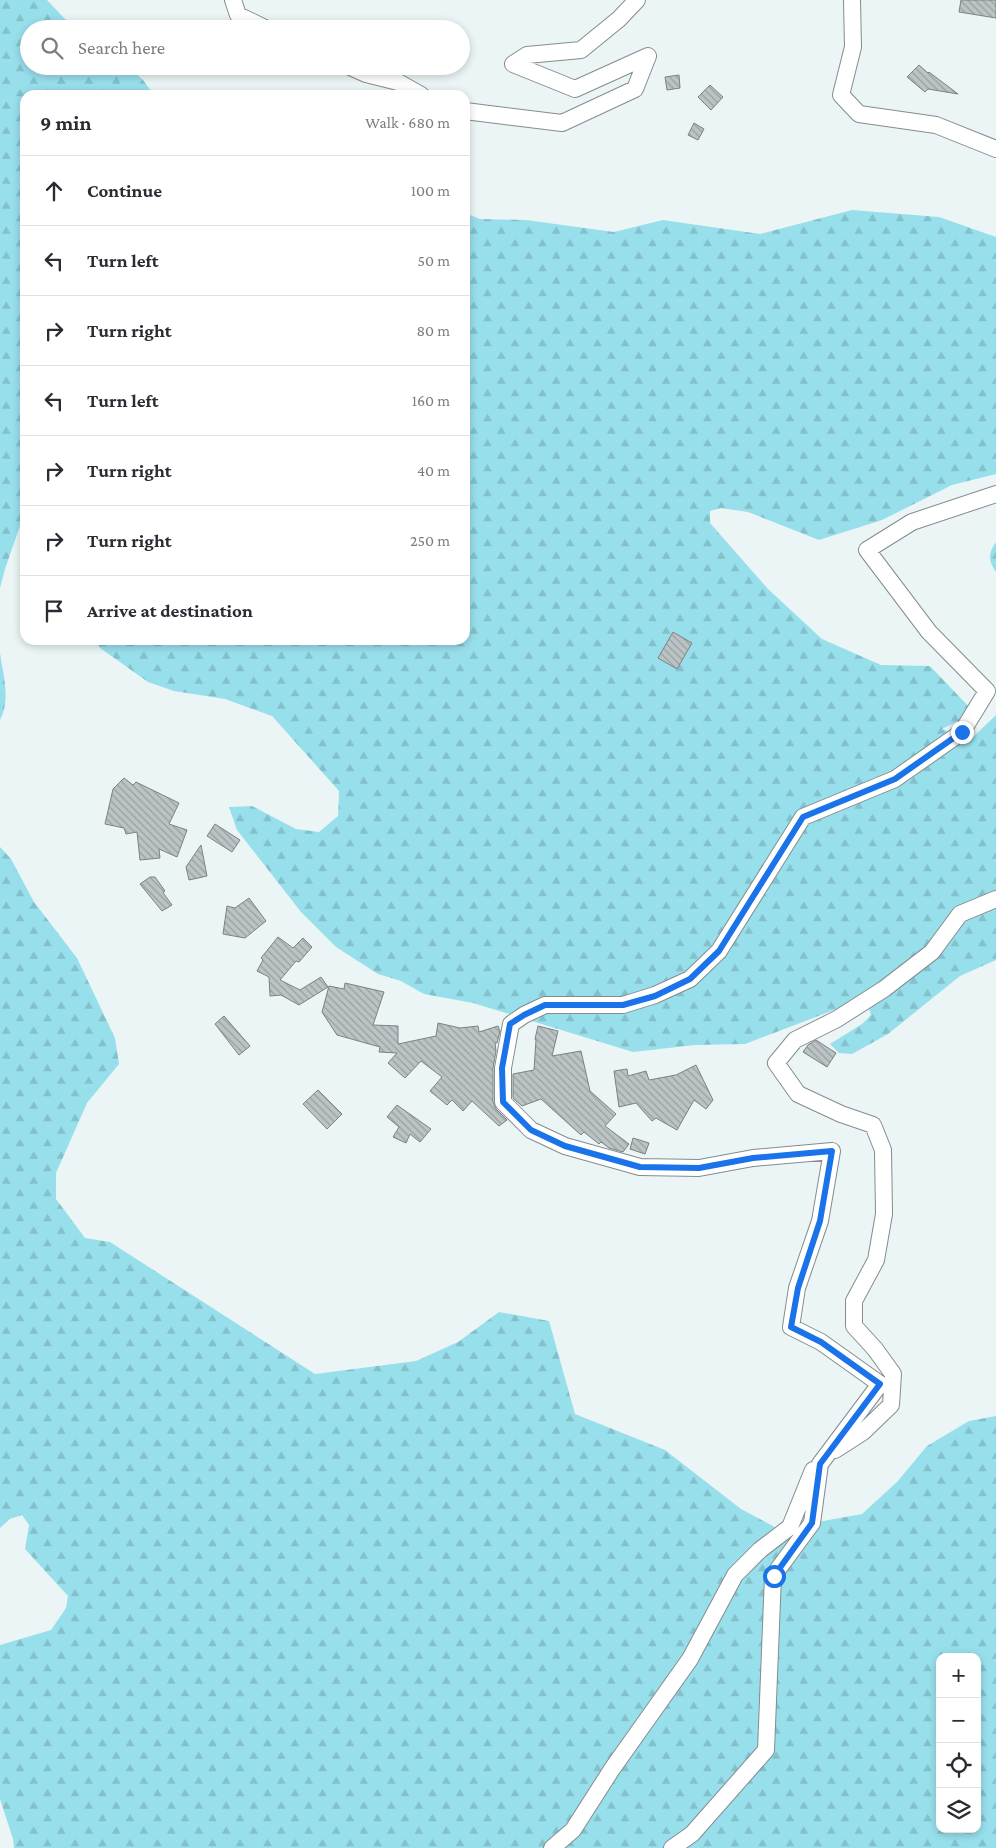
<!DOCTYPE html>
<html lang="en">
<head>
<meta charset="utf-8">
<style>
	:root { --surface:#fff; --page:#f7f7f7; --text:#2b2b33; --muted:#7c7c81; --line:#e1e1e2 }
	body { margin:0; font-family:"Crimson Pro",serif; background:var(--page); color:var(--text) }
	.controls { position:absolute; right:15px; bottom:15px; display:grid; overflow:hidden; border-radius:10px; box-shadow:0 2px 8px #0003 }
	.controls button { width:45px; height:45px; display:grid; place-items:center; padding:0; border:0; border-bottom:1px solid var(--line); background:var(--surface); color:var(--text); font:25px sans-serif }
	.stop { position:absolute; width:15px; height:15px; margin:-11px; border:4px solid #1a73e8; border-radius:50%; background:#fff }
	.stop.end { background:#1a73e8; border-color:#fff; box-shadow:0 1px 5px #0008 }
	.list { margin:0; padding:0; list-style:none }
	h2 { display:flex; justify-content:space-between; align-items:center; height:65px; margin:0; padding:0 20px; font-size:21px }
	h2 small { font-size:16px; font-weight:400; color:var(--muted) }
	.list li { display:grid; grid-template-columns:32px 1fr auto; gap:15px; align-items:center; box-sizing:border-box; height:70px; padding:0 20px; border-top:1px solid var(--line) }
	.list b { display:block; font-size:19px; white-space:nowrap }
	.list em { font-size:16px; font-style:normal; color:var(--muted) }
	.icon { flex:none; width:28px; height:28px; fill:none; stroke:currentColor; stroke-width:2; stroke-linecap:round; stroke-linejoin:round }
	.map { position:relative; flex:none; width:996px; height:1848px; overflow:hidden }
	.search { position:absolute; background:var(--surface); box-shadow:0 2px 8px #0003; left:20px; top:20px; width:450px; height:55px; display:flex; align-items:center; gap:12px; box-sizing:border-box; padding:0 18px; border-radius:28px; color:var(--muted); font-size:19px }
	.panel { position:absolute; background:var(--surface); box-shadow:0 2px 8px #0003; left:20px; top:90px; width:450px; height:555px; border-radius:15px }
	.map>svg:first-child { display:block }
</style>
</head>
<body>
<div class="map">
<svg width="996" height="1848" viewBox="0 0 996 1848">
	<defs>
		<pattern id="forest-firs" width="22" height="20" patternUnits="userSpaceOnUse" patternTransform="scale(1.25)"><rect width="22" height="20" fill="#98dfec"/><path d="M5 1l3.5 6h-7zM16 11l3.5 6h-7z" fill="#83c0cb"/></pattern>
		<pattern id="building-back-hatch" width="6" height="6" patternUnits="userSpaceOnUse" patternTransform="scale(1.25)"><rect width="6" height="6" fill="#bbc3c5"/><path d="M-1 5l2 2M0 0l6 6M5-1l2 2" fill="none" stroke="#989fa1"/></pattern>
	</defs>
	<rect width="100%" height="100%" fill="#ebf5f6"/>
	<!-- forest -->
	<path fill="url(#forest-firs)" fill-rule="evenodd" d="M0 0H47L65 19 85 29H29V66H128L143 80 154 95H25V517L22 520 5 569 0 588Z
		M852 210 939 217 996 237V474L952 485 882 520 819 540 748 512 721 508 710 511V523L768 589 822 639 881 665 930 666 972 710 964 718 942 729 971 739 996 715V960L960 976 888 1034 852 1054 839 1053 830 1044 862 1024 871 1015 867 1003 842 1007 745 1044 695 1045 633 1052 473 1003 424 994 401 981 378 974 336 947 301 912 237 830 229 807 252 806 296 829 319 832 338 816 339 791 272 716 225 699 174 691 148 682 100 648 95 640H465V213L480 219 526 220 614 232 663 220 760 234Z
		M996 542V572C988 561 988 553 996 542Z
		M0 653C3 674 11 700 0 720Z
		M0 847 11 859 34 902 77 958 115 1038 119 1064 87 1103 56 1173V1199L85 1238 110 1242 315 1374 416 1361 458 1342 499 1312 549 1321 575 1414 665 1450 741 1509 786 1533 812 1523 862 1514 897 1482 927 1446 969 1421 996 1416V1848H14L13 1839 0 1799V1645L51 1630 66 1608 68 1596 25 1549 29 1525 22 1515 10 1519 0 1528ZM940 1657H977V1829H940Z"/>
	<!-- building -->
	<path fill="url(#building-back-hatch)" stroke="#7a8283" d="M961 0H996V18L959 12Z
		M919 65 928 73 929 72 958 94 928 89 925 92 907 77Z
		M679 75 680 88 667 90 665 77Z
		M710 85 723 97 711 110 698 97Z
		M694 123 704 129 698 140 688 135Z
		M673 632 692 643 677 669 658 658Z
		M124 778 133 785 136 782 179 803 169 824 187 830 177 857 159 849 160 858 140 860 137 832 126 834 124 828 105 824 113 789Z
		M215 824 240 840 232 852 207 836Z
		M201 845 207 876 189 880 186 867Z
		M150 877H155L165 891 163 892 164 894 172 905 162 911 140 884Z
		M249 898 266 921 245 938 223 934 227 906 235 908Z
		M278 937 293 948 303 938 312 947 299 962 296 961 280 980 300 990 321 977 328 987 299 1005 281 995 270 996 269 977 257 971 263 960 261 958Z
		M345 983 384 992 373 1025 398 1026V1044L436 1036 438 1023 460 1028 478 1026 479 1032 498 1026 500 1031 497 1043H495L496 1051 493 1068V1102L496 1109 507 1120 499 1126 472 1101 463 1111 452 1100 447 1105 430 1091 442 1077 421 1061 405 1078 388 1063 397 1053 379 1052 380 1047 337 1035 322 1012 329 986 344 989Z
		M224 1016 250 1046 239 1055 215 1024Z
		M538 1026 558 1031 552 1056 581 1051 590 1091 616 1114 605 1126 629 1144 623 1152 609 1148 601 1142 599 1144 584 1132 581 1135 541 1099 522 1106 513 1098V1074L534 1070 536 1040 535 1039Z
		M816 1040 836 1053 827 1067 803 1052 808 1045Z
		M696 1065 713 1100 706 1109 694 1100 677 1130 656 1118 652 1121 636 1103 619 1107 614 1071 627 1069 628 1076 646 1071 649 1080 676 1075Z
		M318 1090 342 1114 327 1129 303 1104Z
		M397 1105 431 1129 420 1142 410 1134 406 1143 393 1137 399 1127 387 1117Z
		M633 1138 649 1143 645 1154 630 1149Z"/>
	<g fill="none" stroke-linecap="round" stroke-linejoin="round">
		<!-- minor casing -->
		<g stroke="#848c8d" stroke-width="18">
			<path id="minor" d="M233 0 238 15 267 29
				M852 0 853 47 841 95 859 114 936 125 996 149
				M348 66 366 74 398 82 421 95
				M465 111 562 123 635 89 648 56 575 89 513 64 527 55 581 50 619 19 637 0
				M835 1450 863 1432 891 1405 893 1374 875 1349 854 1326V1301L876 1260 884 1214 883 1150 873 1125 841 1114 798 1094 776 1063 795 1040 837 1019 884 989 932 952 960 914 996 899
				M552 1848 573 1830 612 1769 690 1659 735 1575 760 1550 790 1527 813 1470
				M672 1848 692 1834 766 1750 773 1576 812 1523 820 1464 880 1384 821 1342 791 1327 797 1288 820 1221 832 1151 753 1158 699 1168 640 1167 565 1146 531 1130 503 1102V1068L511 1024 524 1015 545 1005H623L655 995 690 979 719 951 803 817 895 779 962 732 987 691 929 632 867 550 912 522 996 494"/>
		</g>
		<!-- minor -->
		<use href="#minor" stroke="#fff" stroke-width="16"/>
	</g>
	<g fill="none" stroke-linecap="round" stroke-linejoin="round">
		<!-- route -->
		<path stroke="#1a73e8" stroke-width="6" d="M774 1576 812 1523 820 1464 880 1384 821 1342 791 1327 798 1288 820 1221 832 1151 753 1158 699 1168 640 1167 565 1146 531 1130 503 1102 502 1068 510 1024 524 1015 545 1005H623L655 996 690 979 719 951 803 817 895 779 962 732"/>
	</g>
</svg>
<div class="controls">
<button>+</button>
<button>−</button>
<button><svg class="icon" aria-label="locate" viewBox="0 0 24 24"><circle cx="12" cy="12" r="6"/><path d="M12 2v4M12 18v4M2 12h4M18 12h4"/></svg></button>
<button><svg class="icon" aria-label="layers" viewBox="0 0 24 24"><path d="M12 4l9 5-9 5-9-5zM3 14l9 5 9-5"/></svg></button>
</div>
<div class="stop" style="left:774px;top:1576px"></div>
<div class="stop end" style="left:962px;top:732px"></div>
<div class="search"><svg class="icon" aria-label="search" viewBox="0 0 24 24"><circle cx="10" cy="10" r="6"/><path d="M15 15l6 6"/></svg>Search here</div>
<section class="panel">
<h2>9 min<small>Walk · 680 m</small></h2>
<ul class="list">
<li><svg class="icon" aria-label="ahead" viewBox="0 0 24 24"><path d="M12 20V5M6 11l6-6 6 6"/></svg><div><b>Continue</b></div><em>100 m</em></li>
<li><svg class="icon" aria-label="left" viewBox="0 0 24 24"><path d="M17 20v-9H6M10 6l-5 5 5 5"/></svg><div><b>Turn left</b></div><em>50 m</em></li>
<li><svg class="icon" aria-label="right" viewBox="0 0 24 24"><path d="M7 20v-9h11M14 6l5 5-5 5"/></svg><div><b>Turn right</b></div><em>80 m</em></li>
<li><svg class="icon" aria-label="left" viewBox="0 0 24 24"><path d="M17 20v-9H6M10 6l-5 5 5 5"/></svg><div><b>Turn left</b></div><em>160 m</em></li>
<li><svg class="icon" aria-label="right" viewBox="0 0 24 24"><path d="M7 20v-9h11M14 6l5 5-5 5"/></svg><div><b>Turn right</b></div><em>40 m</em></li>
<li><svg class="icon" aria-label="right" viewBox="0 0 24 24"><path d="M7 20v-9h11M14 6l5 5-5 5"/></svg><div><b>Turn right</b></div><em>250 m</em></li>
<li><svg class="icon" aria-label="arrive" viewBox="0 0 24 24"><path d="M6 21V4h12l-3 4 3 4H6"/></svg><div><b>Arrive at destination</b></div></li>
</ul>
</section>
</div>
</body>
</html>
